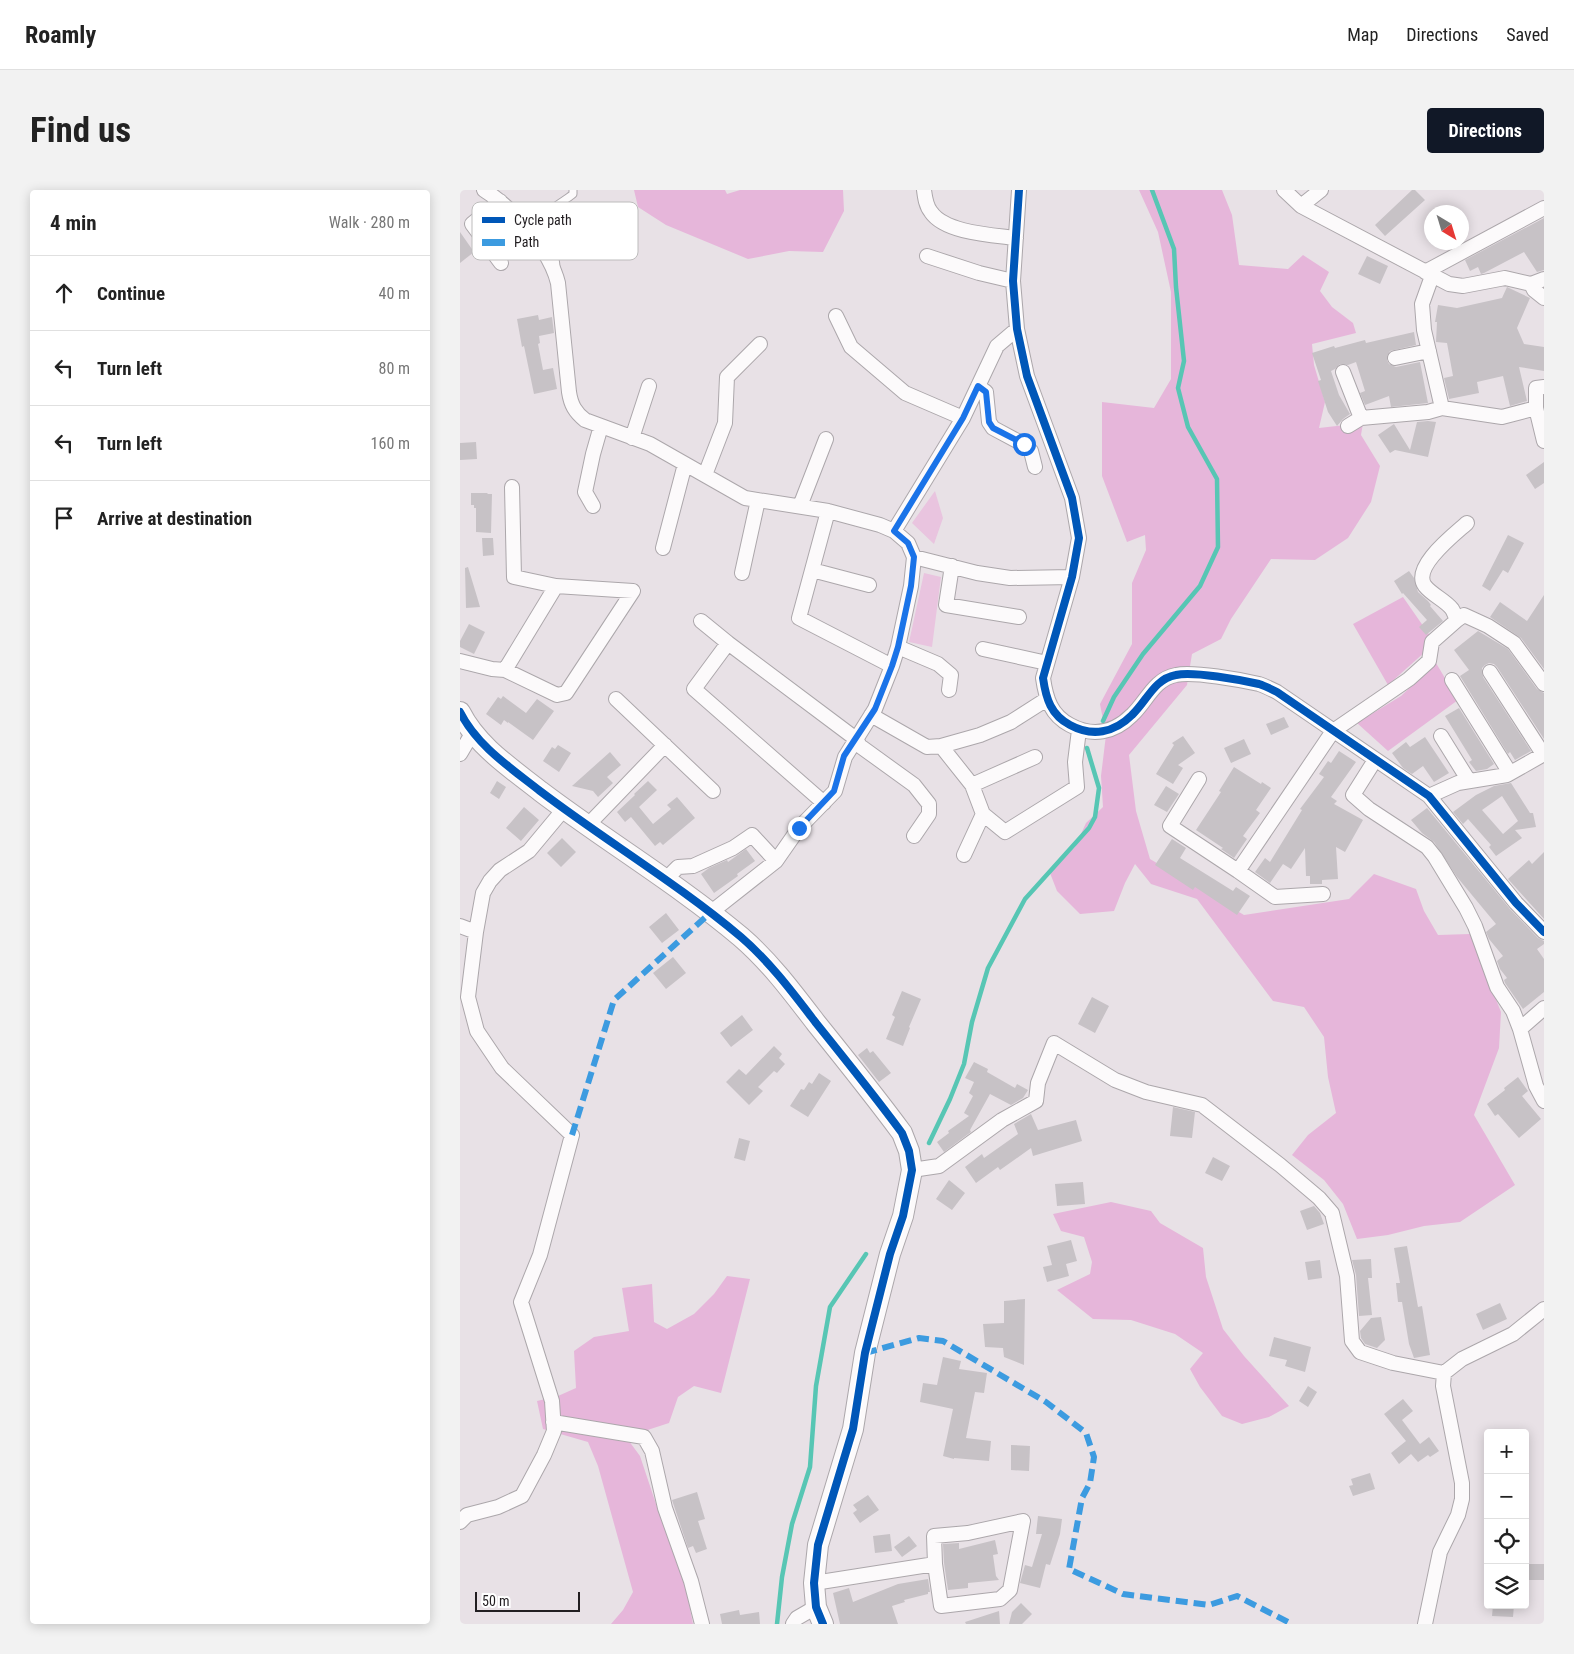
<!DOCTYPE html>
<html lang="en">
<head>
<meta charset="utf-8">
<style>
	:root { --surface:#fff; --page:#f2f2f2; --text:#222; --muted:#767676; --line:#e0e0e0; --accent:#111827 }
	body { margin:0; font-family:"Roboto Condensed",sans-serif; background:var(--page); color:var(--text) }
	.controls { position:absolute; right:15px; bottom:15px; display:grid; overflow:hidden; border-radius:5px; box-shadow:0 2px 12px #0003 }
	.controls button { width:45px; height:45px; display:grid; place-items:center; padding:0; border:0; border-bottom:1px solid var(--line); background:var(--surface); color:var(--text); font:25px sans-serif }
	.compass { position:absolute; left:964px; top:15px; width:45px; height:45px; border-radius:50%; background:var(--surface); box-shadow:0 2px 12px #0003; rotate:142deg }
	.scale { position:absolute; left:15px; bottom:12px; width:105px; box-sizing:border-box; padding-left:5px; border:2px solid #221e21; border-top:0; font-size:14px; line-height:18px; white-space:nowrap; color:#221e21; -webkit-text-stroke:4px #fff; paint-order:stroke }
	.stop { position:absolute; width:15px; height:15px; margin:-11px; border:4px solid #1a73e8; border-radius:50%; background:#fff }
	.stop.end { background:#1a73e8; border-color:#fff; box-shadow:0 1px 5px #0008 }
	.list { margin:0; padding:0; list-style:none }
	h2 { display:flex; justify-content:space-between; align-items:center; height:65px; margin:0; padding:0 20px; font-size:21px }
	h2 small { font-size:16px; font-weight:400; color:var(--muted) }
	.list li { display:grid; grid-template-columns:32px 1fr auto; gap:15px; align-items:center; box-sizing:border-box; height:75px; padding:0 20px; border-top:1px solid var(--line) }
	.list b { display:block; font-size:19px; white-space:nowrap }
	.list em { font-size:16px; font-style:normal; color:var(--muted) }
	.icon { flex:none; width:28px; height:28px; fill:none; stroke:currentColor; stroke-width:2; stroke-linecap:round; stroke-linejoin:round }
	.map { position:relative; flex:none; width:1084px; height:1434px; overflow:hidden; border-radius:5px }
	header { display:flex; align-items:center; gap:30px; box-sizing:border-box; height:70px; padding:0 25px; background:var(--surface); border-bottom:1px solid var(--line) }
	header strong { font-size:24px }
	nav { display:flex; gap:28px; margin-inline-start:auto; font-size:18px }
	.intro { display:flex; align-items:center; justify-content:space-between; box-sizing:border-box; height:120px; padding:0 30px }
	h1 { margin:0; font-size:35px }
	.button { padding:12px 22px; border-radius:5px; background:var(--accent); color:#fff; font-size:18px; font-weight:700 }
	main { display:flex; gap:30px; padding:0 30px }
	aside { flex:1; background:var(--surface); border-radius:5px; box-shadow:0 2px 12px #0003 }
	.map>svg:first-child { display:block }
</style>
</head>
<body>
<header>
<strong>Roamly</strong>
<nav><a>Map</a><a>Directions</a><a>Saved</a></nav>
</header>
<div class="intro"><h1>Find us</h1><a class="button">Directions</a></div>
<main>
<aside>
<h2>4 min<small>Walk · 280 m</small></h2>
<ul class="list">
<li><svg class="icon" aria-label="ahead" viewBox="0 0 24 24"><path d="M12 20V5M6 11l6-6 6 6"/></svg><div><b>Continue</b></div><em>40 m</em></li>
<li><svg class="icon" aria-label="left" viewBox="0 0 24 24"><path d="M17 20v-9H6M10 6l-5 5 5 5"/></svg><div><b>Turn left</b></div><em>80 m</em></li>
<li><svg class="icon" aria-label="left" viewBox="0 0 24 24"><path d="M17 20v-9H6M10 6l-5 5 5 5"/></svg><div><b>Turn left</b></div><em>160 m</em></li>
<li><svg class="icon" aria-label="arrive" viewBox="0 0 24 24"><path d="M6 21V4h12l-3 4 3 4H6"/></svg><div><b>Arrive at destination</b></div></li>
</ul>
</aside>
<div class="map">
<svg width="1084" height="1434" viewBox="0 0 1084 1434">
	<rect width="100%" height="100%" fill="#e8e1e6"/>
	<!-- green -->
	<path fill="#e9c4df" d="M475 301 483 328 474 354 452 333Z
		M464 383 481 387 472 457 449 452Z"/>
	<!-- forest -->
	<path fill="#e6b6da" d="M174 0H265L267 4 280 0H383L384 21 363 62 329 61 288 69 206 35 178 17Z
		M679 0H762L772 25 779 75 828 79 843 65 869 82 860 101 872 117 893 133 896 143 852 154 854 175 865 212 859 238 903 233 901 245 920 276 911 312 888 348 855 370 811 369 771 429 761 449 732 464 727 495 669 565 676 621 690 669 784 725 889 709 914 684 956 699 964 721 978 745 1010 744 1041 822 1039 858 1014 925 1055 995 1000 1032 964 1036 928 1045 897 1049 883 1014 864 990 832 965 848 945 876 923 868 887 864 847 844 817 813 811 737 709 691 694 675 674 665 693 654 721 620 724 597 701 590 683 615 657 626 633 643 617 641 586 646 545 640 514 672 454V393L686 360 685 345 667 352 642 286V212L694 218 711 189V102L698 42Z
		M943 407 975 453 928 495 893 434Z
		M976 473 998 510 928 561 897 533 941 506Z
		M651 1012 691 1021 700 1033 743 1058 746 1087 763 1139 784 1166 829 1216 809 1227 782 1234 762 1226 740 1197 730 1179 743 1163 715 1144 671 1130 633 1129 597 1100 630 1084 632 1072 624 1047 601 1041 593 1024Z
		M267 1086 290 1089 261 1203 234 1196 218 1207 209 1233 166 1247 180 1266 200 1326 226 1398 233 1434H151L163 1420 173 1402 138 1276 128 1252 83 1239 77 1211 98 1206 116 1198 114 1161 134 1147 169 1141 162 1098 192 1094 194 1132 207 1139 234 1124 254 1104Z"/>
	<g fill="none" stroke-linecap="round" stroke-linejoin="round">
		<!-- stream -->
		<path stroke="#57c6b4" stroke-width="4.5" d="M643 531 654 507 683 464 740 396 758 357 757 289 728 237 718 198 724 171 716 97 714 59 692 0
			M469 953 490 909 504 874 512 832 528 778 565 709 629 638 635 627 639 598 627 558
			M317 1434 322 1387 332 1334 350 1277 356 1196 370 1117 406 1064"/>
	</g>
	<!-- building -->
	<path fill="#c7c2c6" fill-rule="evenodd" d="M952 0H955L965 10 925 46 915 35Z
		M1084 28V80L1077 82 1064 62 1024 83 1021 84 1018 77 1010 81 1005 70Z
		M0 42 14 62 0 73Z
		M907 66 928 76 920 94 898 84Z
		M1047 97 1070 108 1057 138 1064 154 1084 157V181L1059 177 1067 211 1050 216 1043 186 1017 192 1019 203 989 209 984 188 993 186 987 153 976 152 977 132H975L978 115 997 118 1042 108Z
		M78 125 79 130 92 127 94 143 79 146 80 153 78 154 83 180 93 178 97 199 74 204 64 156 62 157 57 129Z
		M954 142 956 155 930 161 927 166V170L929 174 936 177 960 172 968 213 931 217 929 206 905 215 900 203 905 201 896 172 888 175 880 174 875 179 871 181 879 205 890 224 883 229 877 236 868 222 858 191 861 190 852 163 874 156 875 158 905 150 906 153Z
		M968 231 976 232 968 267 935 260 930 263 918 245 934 234 950 260 957 232Z
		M16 252 17 269 0 270V253Z
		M1084 272V293L1075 299 1066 285Z
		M11 303H27L28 304H32L31 343 16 342V318H14V315H11Z
		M1048 345 1064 353 1048 383 1043 380 1030 401 1022 396Z
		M22 348H33L34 365 23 366Z
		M8 377 18 410 20 417 6 418 5 378Z
		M949 381 954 388 958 402 968 411 971 415 970 416 983 431 966 445 959 437 967 430 943 403 942 404 934 391Z
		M1084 405V479L1061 448 1030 427 1040 412 1067 431Z
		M9 434 25 442 14 464 0 457V451Z
		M1018 441 1048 459 1077 499 1084 503V549L1037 477 1034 474 1029 473 1025 475 1022 478 1023 487 1071 561 1055 570 1050 562 1048 564 1000 486 1009 480 994 460Z
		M43 506 66 523 77 509 94 521 73 550 48 532V533L44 530 41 535 26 524 38 507 41 509Z
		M999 518 1034 574 1027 579 1016 581 1009 572 1012 570 985 526Z
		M824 527 829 537 811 545 806 534Z
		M723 546 735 563 718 575 723 578 713 594 696 584 714 555 712 553Z
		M965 547 989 583 974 592 963 576 952 584 943 578 932 563 946 552 950 557Z
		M784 549 791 564 771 573 764 558Z
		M98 555 111 563 99 582 83 571 92 557 95 559Z
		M879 561 896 572 871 607 877 611 874 614 903 630 885 662 876 657 878 689 862 690V694H850V686H846L845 658 831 679 823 674 810 693 795 682 805 668 810 672 842 620 840 619 864 587 859 584 868 571 871 573Z
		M150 562 161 575 147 587 153 593 138 607 133 601 112 596Z
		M774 577 801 594 802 592 811 598 796 620 800 623 783 646 787 649 774 668 761 659 763 658 736 640 761 602 759 601Z
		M37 591 46 597 39 609 30 603Z
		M188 591 197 600 179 617 193 634 211 619 207 615 217 607 235 628 203 655 200 652 195 656 171 627 165 632 157 622 175 605 174 604Z
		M1051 593 1070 623H1073L1076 637 1055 640 1062 648 1036 666 1029 657 1031 655 1008 629 1003 634 993 622 1016 605 1034 596ZM1042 606 1058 631 1043 644 1022 620Z
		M706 596 719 604 707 622 694 615Z
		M64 617 79 630 61 651 46 638Z
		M967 618 1050 719 1078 748 1084 751V754L1077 759 1084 769V802L1063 819 1045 793 1044 790 1047 788 1040 779 1037 771 1043 766 1029 749 1026 742 1036 734 997 687 974 652 962 643 951 630Z
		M102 648 116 662 101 677 87 663Z
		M712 649 726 658 720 668 773 701 776 697 790 706 777 725 735 697 733 700 695 675Z
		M286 659 295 671 277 684 278 686 254 703 241 684 249 678 267 670 268 672Z
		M1084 662V729L1048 689 1069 670 1072 674Z
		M206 723 219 740 202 753 189 737Z
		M213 767 226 783 206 799 193 783Z
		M442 801 461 809 449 837 450 838 443 856 426 849 435 827 432 825Z
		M632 807 649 816 635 843 618 834Z
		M282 825 293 840 271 857 260 843Z
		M314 856 322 864 319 868 325 874 317 883 314 881 298 897 303 901 289 915 266 892 279 879 286 885Z
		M407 858 410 863 413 861 431 883 419 892 398 865Z
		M514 872 528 879 527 882 555 898 557 894 568 900 563 908 551 915 530 904 510 940 511 942 484 962 477 952 489 943 488 941 509 926 504 923 513 906 509 903 514 892 505 888Z
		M359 883 371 891 348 927 330 916 341 899 344 900 349 892 352 894Z
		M1058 887 1068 901 1062 906 1081 929 1059 948 1038 924 1035 926 1027 914 1045 900 1044 898Z
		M713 917 735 922 732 948 710 946Z
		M571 924 578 940 616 930 622 951 573 966 571 958 540 980 538 977 516 993 505 977 522 964 524 968 558 944 554 934Z
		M279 948 290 951 285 971 274 968Z
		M753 967 770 976 762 991 745 983Z
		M489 990 505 1003 492 1020 476 1009Z
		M623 992 625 1014 597 1016 595 994Z
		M854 1016 860 1023 864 1034 847 1040 840 1021Z
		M611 1050 617 1071 606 1074 609 1086 587 1092 583 1077 592 1075 587 1056Z
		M947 1056 958 1117 962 1116 970 1165 954 1168 949 1154 942 1112H938L936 1093H940L934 1058Z
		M911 1069 912 1088H908L912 1125 899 1126 896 1085 892 1070Z
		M860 1070 862 1088 848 1090 845 1072Z
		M565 1109 564 1175 544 1167 543 1158 525 1157 523 1134 544 1133V1111Z
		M1040 1113 1047 1129 1023 1140 1016 1124Z
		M921 1127 925 1150 917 1158 905 1154 901 1148 900 1141 911 1128Z
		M814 1147 851 1157 845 1182 825 1176 827 1170 809 1166Z
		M483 1167 501 1171 499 1179 527 1183 524 1203 515 1202 506 1248 531 1251 529 1271 494 1268V1269L483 1266 493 1219 460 1212 463 1193 477 1195Z
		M848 1196 857 1202 848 1217 839 1211Z
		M943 1209 953 1221 942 1230 960 1254 969 1247 979 1261 970 1267 968 1265 958 1272 951 1264 939 1274 931 1263 946 1251 924 1224Z
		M551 1255 570 1256 569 1281 551 1280Z
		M910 1283 915 1299 893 1306 889 1296 893 1295 891 1289Z
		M237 1302 245 1329 238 1331 247 1359 236 1363 233 1356 228 1358 212 1310Z
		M408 1305 419 1320 400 1333 393 1323 397 1320 393 1315Z
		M578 1326 602 1329 600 1344 590 1375 586 1374 580 1398 560 1393 565 1375 572 1377 582 1344H576Z
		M430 1344 432 1361 415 1363 413 1346Z
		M449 1346 457 1356 442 1367 434 1357Z
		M535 1350 538 1364 533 1365 536 1386 539 1390 508 1393V1398L488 1400 484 1373 483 1354 499 1353V1359Z
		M1067 1374H1084V1390H1069Z
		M468 1389 470 1402H468V1404L444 1410 445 1412 432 1416 438 1434H380L373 1403 389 1398 393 1412 438 1394Z
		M561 1413 572 1424 562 1434H549L552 1422Z
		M1033 1415H1054L1053 1427 1032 1426Z
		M279 1420 280 1425 299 1422 300 1434H262L260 1424Z
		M539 1421 540 1434H506L505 1432Z"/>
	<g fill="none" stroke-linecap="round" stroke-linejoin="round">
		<!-- lane casing -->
		<g stroke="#aca7ab" stroke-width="9">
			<path id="lane" d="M96 79C97 57 75 34 96 16 101 12 107 9 113 4V0"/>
		</g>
		<!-- street casing -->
		<g stroke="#aca7ab" stroke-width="16">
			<path id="street" d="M24 0C53 18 90 60 98 93L109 202C111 215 115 222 125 230L190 254 285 308 368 321 420 335 434 341 448 353 454 367 451 396 438 457 432 476 415 519 385 567 375 601 339 638 316 671 250 723
				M464 0C465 8 466 16 471 22 485 43 533 45 556 48
				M559 0 553 91 557 139 567 186 612 308 619 348 612 387 583 488C586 509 591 525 610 535 632 547 654 543 672 525 687 511 694 489 716 485 733 481 781 490 799 494 805 496 811 499 817 502L969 606 1056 713 1084 742
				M824 0 841 16 989 94 1003 96 1045 88 1071 94 1074 100 1084 108
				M40 11 12 34 41 73
				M841 16 861 0
				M467 66 519 83 553 91
				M965 82 1084 18
				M972 86 962 114 964 140 982 218
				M1071 94 1084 89
				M376 126 391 157 445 203 503 228
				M935 168 969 161
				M883 182 901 228
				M518 196 526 202 529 232 533 238 563 254 571 261 575 277
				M1084 197 1076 198V218L1084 251
				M888 236 901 228 968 222 982 218 1042 227 1076 218
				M172 248 189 196
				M245 285 265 233 267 187 300 154
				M52 297 54 387 96 396
				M133 316 125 302 133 264 141 236
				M340 316 366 249
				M368 321 339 428 432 476
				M434 341 503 228 537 156 557 139
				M203 358 225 274
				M454 367 517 383 550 388 612 387
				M492 376 486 415 559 427
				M352 380 409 395
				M282 383 298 310
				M997 430 1004 425 1028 436 1054 453 1084 494
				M241 431 268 453 396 549 400 556 454 595 469 614V624L454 646
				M268 453 234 499 364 613
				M438 457 478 474 491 485 489 500
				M523 459 587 473
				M0 471 32 479 45 480 97 505 106 503 173 401 96 396 45 480
				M1030 482 1083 564
				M992 490 1050 583
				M156 509 253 601
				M411 525 467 557 481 556 520 545 551 532 587 509
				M981 546 1009 591
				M481 556 512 595 523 624 545 642 617 597 615 572 619 540
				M0 564 13 542
				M915 570 893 605 909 619 967 657 975 667 1006 718 1015 736 1037 797 1053 821 1060 839
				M739 589 710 636 778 681 873 541 949 489 969 471 972 452 997 430C995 426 994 422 992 419 985 410 972 405 965 396 951 377 995 344 1007 333
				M512 595 575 567
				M969 606 998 593 1047 585 1084 564
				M127 636 205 555
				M504 665 523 624
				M778 681 815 707 863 704
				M205 690 218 677 233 676 273 658 292 645 316 671
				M0 736 16 742
				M1084 818 1060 839 1076 896 1084 911
				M452 980 479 976 542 930 576 911 578 893 594 853 655 890 686 902 742 915 820 975 859 1008 872 1023 887 1086 892 1151 900 1162 933 1173 984 1183
				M93 1232 184 1247 192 1261 205 1318 231 1391 242 1434
				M0 1332 7 1325 38 1317 62 1306 84 1265 94 1241 92 1211 61 1112 80 1065 112 945 42 878 17 841 8 807 16 742 23 703 30 691 40 680 69 661 104 619
				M354 1393 475 1374 474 1346 508 1343 563 1331 550 1400 540 1409 481 1416 475 1374
				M333 1434 337 1428 356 1417
				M965 1434 980 1362 998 1325 1002 1309V1293L983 1196 984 1183 1002 1169 1053 1144 1084 1119"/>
		</g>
		<!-- secondary casing -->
		<g stroke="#aca7ab" stroke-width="22">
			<path id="secondary" d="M0 522C17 556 51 578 80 601 146 651 218 694 281 747 310 772 333 803 356 833 385 869 414 905 442 943L449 961 452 980 443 1026 430 1064 405 1163 393 1239 358 1355 354 1393 356 1417 363 1434"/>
		</g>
		<!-- lane -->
		<use href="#lane" stroke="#fcfafb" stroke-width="7"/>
		<!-- street -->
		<use href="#street" stroke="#fcfafb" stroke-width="14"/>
		<!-- secondary -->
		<use href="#secondary" stroke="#fcfafb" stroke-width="20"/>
		<!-- quiet -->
		<path stroke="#3c9be0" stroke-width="6" stroke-dasharray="12 6" stroke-linecap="butt" d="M112 945 154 810 250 723
			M405 1163 459 1148 483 1151 586 1212 626 1243 634 1267 630 1293 622 1308 609 1379 663 1404 749 1415 777 1406 832 1434"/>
		<!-- cycleway casing -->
		<g stroke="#fff" stroke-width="11">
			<path id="cycleway" d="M559 0 553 91 557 139 567 186 612 308 619 348 612 387 583 488C586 509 591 525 610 535 632 547 654 543 672 525 687 511 694 489 716 485 733 481 781 490 799 494 805 496 811 499 817 502L969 606 1056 713 1084 742
				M0 522C17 556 51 578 80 601 146 651 218 694 281 747 310 772 333 803 356 833 385 869 414 905 442 943L449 961 452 980 443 1026 430 1064 405 1163 393 1239 358 1355 354 1393 356 1417 363 1434"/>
		</g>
		<!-- cycleway -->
		<use href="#cycleway" stroke="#0057b8" stroke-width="8"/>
	</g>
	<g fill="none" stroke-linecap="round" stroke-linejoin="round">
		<!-- route -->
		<path stroke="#1a73e8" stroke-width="6" d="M339 638 374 601 384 566 415 519 432 476 438 457 451 396 454 367 448 353 434 341 503 228 518 196 526 202 529 232 533 238 564 254"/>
	</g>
	<!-- legend -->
	<rect x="12" y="12" width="166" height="58" rx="8" fill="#fff" stroke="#bdbcbc" stroke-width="1"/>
	<rect x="22" y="27" width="23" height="6" fill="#0057b8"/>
	<rect x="22" y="49" width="23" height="7" fill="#3c9be0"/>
	<g font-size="14" fill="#221e21">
		<text x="54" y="35">Cycle path</text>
		<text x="54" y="57">Path</text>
	</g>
</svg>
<div class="controls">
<button>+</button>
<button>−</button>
<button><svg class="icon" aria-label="locate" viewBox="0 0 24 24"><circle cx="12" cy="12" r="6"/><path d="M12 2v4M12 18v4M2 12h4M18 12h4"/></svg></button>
<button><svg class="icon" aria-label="layers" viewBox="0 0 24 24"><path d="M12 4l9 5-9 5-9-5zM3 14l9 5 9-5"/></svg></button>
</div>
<svg class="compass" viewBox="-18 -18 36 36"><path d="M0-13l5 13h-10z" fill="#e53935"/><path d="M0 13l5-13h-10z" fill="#767676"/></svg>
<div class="scale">50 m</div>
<div class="stop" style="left:564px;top:254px"></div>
<div class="stop end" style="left:339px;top:638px"></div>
</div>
</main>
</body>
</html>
